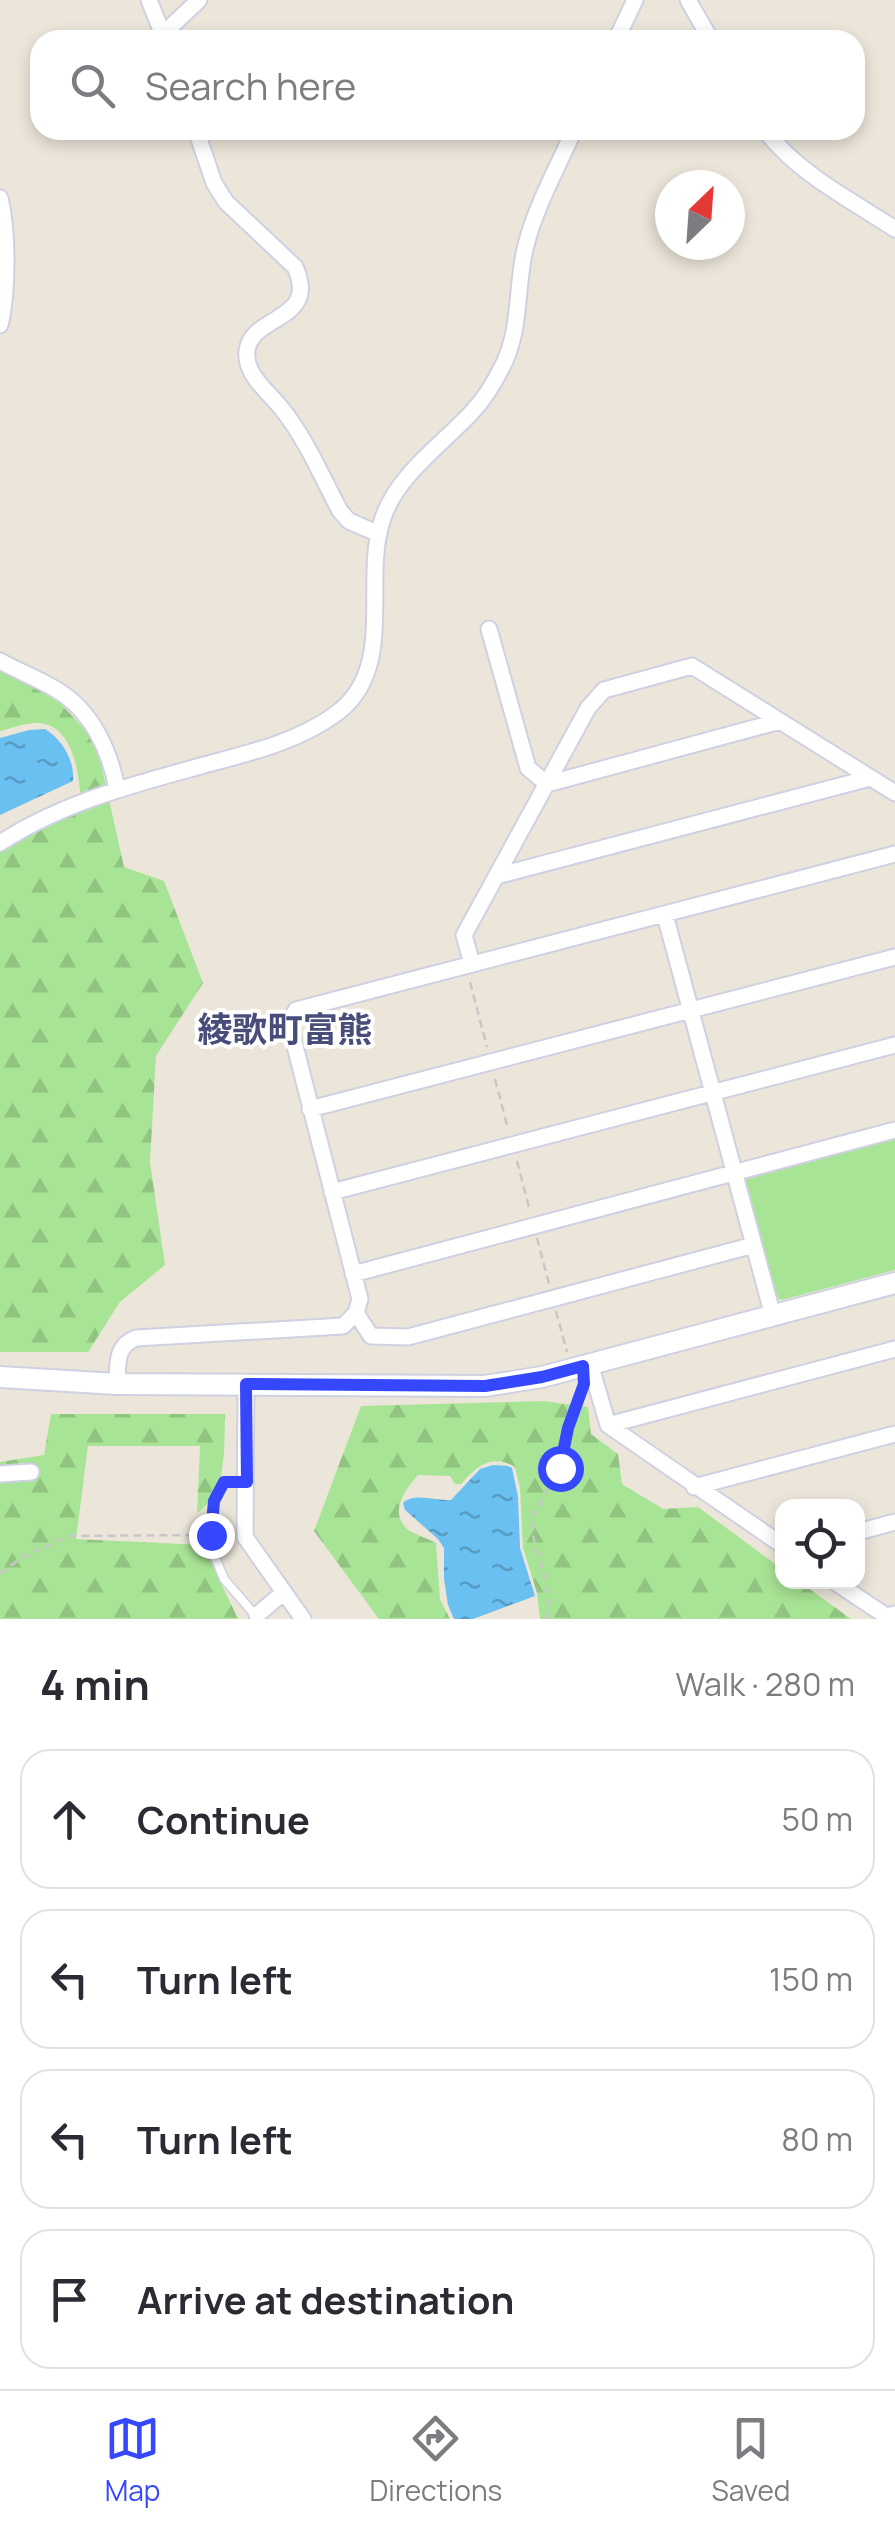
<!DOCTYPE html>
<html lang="en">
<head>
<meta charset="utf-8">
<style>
	:root { --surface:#fff; --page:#f2f2f3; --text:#2b2b33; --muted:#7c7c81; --line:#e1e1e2; --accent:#3548fe }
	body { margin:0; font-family:Manrope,"Noto Sans JP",sans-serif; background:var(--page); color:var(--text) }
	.controls { position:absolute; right:30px; bottom:30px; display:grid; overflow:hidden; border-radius:20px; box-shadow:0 5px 15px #0003 }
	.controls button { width:90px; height:90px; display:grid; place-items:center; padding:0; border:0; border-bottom:2px solid var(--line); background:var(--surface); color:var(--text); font:50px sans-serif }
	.compass { position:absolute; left:655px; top:170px; width:90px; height:90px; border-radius:50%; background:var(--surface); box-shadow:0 5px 15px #0003; rotate:25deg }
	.stop { position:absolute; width:30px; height:30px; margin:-22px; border:8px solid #3548fe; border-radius:50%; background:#fff }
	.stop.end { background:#3548fe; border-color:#fff; box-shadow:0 2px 10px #0008 }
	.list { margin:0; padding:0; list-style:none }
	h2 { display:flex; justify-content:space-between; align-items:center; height:130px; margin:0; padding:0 40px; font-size:42px }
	h2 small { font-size:32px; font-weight:400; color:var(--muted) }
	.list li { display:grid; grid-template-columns:65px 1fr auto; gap:30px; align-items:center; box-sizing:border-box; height:140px; margin:0 20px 20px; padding:0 20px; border:2px solid var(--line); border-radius:30px }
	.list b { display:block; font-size:38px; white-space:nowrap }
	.list em { font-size:32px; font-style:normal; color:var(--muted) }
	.icon { flex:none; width:55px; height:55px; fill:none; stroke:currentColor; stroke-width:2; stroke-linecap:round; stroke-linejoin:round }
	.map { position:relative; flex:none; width:895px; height:1619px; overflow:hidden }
	.search { position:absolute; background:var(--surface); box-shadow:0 5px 15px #0003; left:30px; right:30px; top:30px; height:110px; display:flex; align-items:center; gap:25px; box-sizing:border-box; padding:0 35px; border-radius:30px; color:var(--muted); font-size:38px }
	.sheet { height:770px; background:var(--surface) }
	nav { display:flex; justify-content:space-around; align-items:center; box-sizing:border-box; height:140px; border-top:2px solid var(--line); background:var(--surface); font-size:28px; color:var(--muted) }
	nav a { display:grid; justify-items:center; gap:5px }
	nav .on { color:var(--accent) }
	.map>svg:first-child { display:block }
</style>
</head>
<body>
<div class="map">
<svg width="895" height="1619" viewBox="0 0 895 1619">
	<defs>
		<pattern id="forest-firs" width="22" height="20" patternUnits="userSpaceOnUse" patternTransform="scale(2.5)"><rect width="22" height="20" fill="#a8e495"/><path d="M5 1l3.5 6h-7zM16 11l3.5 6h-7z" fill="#91c480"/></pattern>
		<pattern id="water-ripples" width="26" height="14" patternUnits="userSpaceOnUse" patternTransform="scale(2.5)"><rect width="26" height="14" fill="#6ac0f1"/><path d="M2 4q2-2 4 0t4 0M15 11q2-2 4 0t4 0" fill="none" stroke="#579cc3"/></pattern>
	</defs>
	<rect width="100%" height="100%" fill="#ece6da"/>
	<!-- forest -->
	<path fill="url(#forest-firs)" d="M0 667 60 703 96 741 124 867 164 881 203 983 156 1056 150 1162 165 1265 120 1302 88 1352H0V852L29 833 81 808C80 781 76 726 39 723 27 722 12 728 0 731Z
		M543 1401 588 1407 591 1434 618 1454 622 1484 663 1509 698 1507 782 1569V1582H800L851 1619H540L537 1593 523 1548 520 1488 515 1467C491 1453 476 1467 461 1484H455L450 1476 418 1475C406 1489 389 1510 406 1528 412 1534 428 1538 436 1543L440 1599 450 1619H379L314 1531 361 1406Z
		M51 1414H225C224 1447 228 1493 197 1513L200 1446H88L76 1539 203 1545 238 1619H0V1462L44 1455Z"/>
	<!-- park -->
	<path fill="#a8e495" d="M895 1139V1270L782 1300 774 1296 744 1186 748 1177Z"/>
	<!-- water -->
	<path fill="url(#water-ripples)" d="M45 729C62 739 75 761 73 781L0 815V738L29 730Z
		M493 1465 508 1466 512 1468 518 1497 520 1548 535 1596 473 1619H454L448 1605 444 1579V1548L438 1539 405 1510 403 1503C414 1492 435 1501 451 1500L480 1469Z"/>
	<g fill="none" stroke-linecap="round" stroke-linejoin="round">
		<!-- lane casing -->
		<g stroke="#cfd1e2" stroke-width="11">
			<path id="lane" d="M247 1482H224L214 1501 211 1535 216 1545 215 1557 224 1579 256 1616"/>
		</g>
		<!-- street casing -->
		<g stroke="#cfd1e2" stroke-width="19">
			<path id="street" d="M149 0 165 40
				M688 0 711 40
				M163 34 199 0
				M616 40 635 0
				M196 130 214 183 226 202 295 267C320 322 251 314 247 351 244 375 270 393 282 409 306 439 322 477 340 511L349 521 379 534
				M765 130C797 173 851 200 895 229
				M0 198C8 231 8 292 0 325
				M489 629 528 768 547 784 780 721
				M0 661C18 671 39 679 57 690 92 711 110 751 117 789
				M0 843C63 802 132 785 204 765 249 753 298 742 337 713 397 668 362 583 382 521 396 475 442 445 473 411 485 398 494 383 502 367 521 332 516 287 525 249 535 207 557 169 574 130
				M497 876 870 778
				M665 915 773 1316
				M472 964 464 935 588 708 604 690 692 666 895 793
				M310 1109 895 957
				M332 1192 895 1045
				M353 1274 895 1130
				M356 1313 371 1336 408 1337 754 1245
				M590 1364 608 1425 782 1545
				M117 1384C118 1364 115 1346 136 1338L343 1326 356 1313 360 1299 289 1023 296 1010 895 854
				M246 1385 245 1537 303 1619
				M608 1425 895 1349
				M0 1474 31 1472
				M694 1487 895 1434
				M858 1532 895 1522
				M835 1582 886 1616 895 1614
				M257 1615 284 1592"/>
		</g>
		<!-- secondary casing -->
		<g stroke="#cfd1e2" stroke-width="24">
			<path id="secondary" d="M0 1377 117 1384 485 1386 542 1377 895 1283"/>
		</g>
		<!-- path -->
		<path stroke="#c7c7c7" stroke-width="2.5" stroke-dasharray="8 5" stroke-linecap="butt" d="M470 982 487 1047
			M495 1079 508 1129
			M517 1161 530 1211
			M537 1238 549 1284
			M556 1311 567 1352
			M0 1573 23 1557 69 1536 200 1535
			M547 1619 550 1607 548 1592 533 1536 532 1518 560 1467 568 1428 581 1392"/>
		<!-- lane -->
		<use href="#lane" stroke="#fff" stroke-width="8"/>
		<!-- street -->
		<use href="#street" stroke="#fff" stroke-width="15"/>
		<!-- secondary -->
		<use href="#secondary" stroke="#fff" stroke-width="20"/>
	</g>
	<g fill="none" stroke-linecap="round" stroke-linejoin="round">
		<!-- route -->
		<path stroke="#3548fe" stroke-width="12" d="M211 1535 214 1501 224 1482H247L246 1384 485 1386 542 1377 583 1366 584 1384 568 1428 560 1468"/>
	</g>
	<g text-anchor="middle" stroke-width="8" stroke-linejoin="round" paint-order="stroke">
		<!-- quarter labels -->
		<g font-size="35" font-weight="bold" fill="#484d7a" stroke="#fff">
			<text x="285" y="1042">綾歌町富熊</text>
		</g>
	</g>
</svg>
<div class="controls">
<button><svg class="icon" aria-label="locate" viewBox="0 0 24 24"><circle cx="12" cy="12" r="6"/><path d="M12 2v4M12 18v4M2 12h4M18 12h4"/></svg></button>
</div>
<svg class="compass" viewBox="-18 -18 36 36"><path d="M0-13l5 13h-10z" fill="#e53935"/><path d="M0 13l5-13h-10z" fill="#7c7c81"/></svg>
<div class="stop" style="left:560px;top:1468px"></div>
<div class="stop end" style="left:211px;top:1535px"></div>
<div class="search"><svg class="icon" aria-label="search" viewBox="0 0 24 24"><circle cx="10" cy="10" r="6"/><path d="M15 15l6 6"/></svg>Search here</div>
</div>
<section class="sheet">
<h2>4 min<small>Walk · 280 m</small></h2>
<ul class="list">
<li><svg class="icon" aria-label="ahead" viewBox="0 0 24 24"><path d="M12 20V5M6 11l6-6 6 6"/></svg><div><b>Continue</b></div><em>50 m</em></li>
<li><svg class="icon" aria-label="left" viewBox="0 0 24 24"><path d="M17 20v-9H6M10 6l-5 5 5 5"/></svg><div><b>Turn left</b></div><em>150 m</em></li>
<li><svg class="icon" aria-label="left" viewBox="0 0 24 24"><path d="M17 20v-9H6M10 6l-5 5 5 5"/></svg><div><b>Turn left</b></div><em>80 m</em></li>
<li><svg class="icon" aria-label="arrive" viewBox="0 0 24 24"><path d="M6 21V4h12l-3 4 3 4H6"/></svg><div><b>Arrive at destination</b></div></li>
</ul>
</section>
<nav>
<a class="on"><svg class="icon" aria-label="map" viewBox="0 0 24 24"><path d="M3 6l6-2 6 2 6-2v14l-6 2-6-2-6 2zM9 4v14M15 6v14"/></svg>Map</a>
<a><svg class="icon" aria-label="directions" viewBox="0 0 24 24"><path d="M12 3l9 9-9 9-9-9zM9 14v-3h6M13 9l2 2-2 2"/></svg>Directions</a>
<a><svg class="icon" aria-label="saved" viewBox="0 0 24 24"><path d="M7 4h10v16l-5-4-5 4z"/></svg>Saved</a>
</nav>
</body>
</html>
